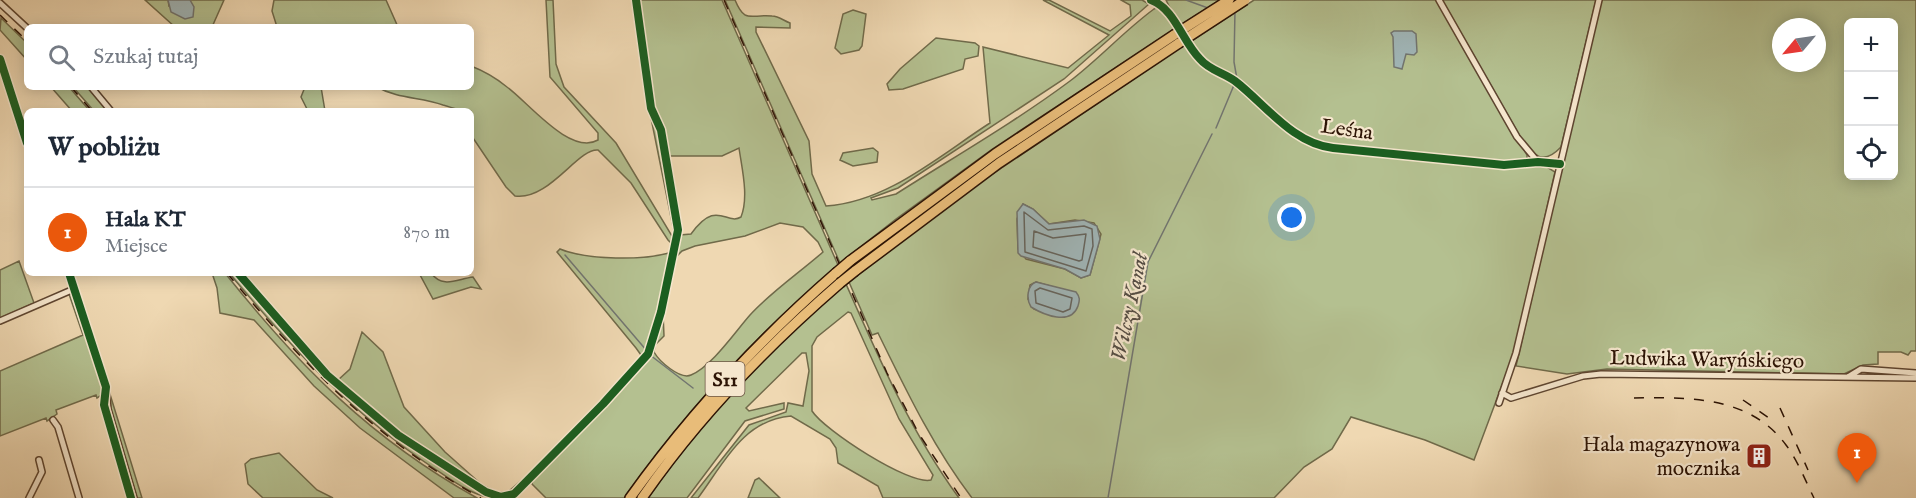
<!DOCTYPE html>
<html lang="pl">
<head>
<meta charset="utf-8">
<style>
	:root { --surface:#fff; --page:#f2f2f3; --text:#1f2937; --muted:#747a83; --line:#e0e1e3; --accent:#ea580c }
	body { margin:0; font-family:"IM FELL English",serif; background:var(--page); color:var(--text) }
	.controls { position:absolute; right:18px; top:18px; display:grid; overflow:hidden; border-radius:9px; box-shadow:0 3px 15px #0003 }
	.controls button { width:54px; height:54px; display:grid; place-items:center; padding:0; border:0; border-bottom:2px solid var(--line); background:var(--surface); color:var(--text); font:30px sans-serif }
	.compass { position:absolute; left:1772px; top:18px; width:54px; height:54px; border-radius:50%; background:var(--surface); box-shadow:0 3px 15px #0003; rotate:241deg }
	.you { position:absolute; left:1292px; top:218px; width:21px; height:21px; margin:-15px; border:4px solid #fff; border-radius:50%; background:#1a73e8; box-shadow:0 0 0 9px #1a73e833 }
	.badge { display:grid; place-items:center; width:39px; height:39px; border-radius:50%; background:var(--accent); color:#fff; font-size:20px; font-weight:700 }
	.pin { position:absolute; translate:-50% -50px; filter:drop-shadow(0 2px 3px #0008) }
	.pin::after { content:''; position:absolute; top:32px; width:21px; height:18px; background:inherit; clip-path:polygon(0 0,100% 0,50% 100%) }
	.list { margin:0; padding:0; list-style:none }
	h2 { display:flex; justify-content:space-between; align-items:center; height:78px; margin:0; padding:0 24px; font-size:26px }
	h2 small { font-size:20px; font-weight:400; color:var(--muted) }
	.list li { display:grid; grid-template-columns:39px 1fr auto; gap:18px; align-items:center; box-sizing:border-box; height:90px; padding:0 24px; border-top:2px solid var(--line) }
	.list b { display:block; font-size:22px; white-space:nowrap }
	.list p { margin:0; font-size:20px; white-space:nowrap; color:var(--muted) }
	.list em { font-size:20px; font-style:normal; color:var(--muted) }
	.icon { flex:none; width:33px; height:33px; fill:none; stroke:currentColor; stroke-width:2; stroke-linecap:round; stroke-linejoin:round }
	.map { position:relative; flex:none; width:1916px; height:498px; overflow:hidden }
	.search { position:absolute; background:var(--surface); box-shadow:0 3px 15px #0003; left:24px; top:24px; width:450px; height:66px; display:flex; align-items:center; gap:15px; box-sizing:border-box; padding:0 21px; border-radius:9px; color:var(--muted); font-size:22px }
	.panel { position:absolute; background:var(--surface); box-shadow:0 3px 15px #0003; left:24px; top:108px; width:450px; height:168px; border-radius:9px }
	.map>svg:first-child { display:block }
</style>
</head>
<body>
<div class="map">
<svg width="1916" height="498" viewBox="0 0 1916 498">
	<rect width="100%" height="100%" fill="#efd8b2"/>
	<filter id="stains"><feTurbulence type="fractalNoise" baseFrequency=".00333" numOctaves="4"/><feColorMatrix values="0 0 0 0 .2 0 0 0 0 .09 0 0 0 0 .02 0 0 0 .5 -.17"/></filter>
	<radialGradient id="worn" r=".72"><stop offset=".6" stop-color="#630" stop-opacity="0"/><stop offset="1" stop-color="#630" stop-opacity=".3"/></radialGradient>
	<!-- green -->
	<path fill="#b4c090" stroke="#706a4a" stroke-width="1.5" fill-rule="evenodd" d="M145 0H168L169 6 190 0H224L212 27H175Z
		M274 0H386L398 27H277L272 11Z
		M546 0H553L556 64 564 87 616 143 675 241 673 245 668 240 631 183 598 150C578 148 549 201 515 196L506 187 471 135V111C459 111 454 108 443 105 421 97 398 99 377 87H471V66C484 71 496 78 507 87 528 102 570 156 598 140V133L550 77Z
		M638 0H722L838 265C757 334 686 411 624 498H546L532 484 533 479 651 351 663 313 664 336 655 345 654 352C659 361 680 380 691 375 712 366 735 332 750 315 771 292 799 273 823 252L818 242 803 227 780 223 745 236 695 246 682 251 674 259 680 235 691 234C717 198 726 226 741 217 749 197 742 169 739 148L722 156H668L653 109Z
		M725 0H735C745 24 750 14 772 16 779 16 784 21 790 23V28L756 27V32L809 141 812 174 826 206C888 202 940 155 990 123L983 47 1068 68 1109 35 1043 0H1049L1110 31 1131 16 1130 5 1121 0H1142L1149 4 1064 79 898 188 871 198 872 200 896 194C954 157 1015 122 1070 81 1099 59 1124 31 1154 9L1159 6 1163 8 1176 28 991 150 896 219 840 263Z
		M1166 0H1220L1179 26Z
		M1254 0H1437L1527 155V160L1503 163 1331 146C1290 138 1265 99 1233 76 1213 63 1205 63 1190 42Z
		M1442 0H1596L1561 147C1543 166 1534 156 1521 138Z
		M1601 0H1916V351H1911L1908 355 1901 352H1878V364L1863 365 1844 374 1607 369 1567 374 1516 366ZM1848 22H1894V176H1848ZM1781 27H1817V63H1781Z
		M853 10 866 14 862 46 859 50 841 54 835 48 843 14Z
		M1 18 27 43V60L0 30Z
		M936 38 975 43 979 46 978 56 965 59 963 69 903 89 889 90 887 84 900 69Z
		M1186 44 1203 67 1228 80 1292 134 1311 145 1477 164 1547 167 1555 172 1514 353 1474 460 1425 440 1351 417 1332 449 1304 467 1274 498H972C933 447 906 390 878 333L872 335 849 282 951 202ZM1023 204 1033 209 1049 224 1075 220 1094 223 1101 234 1090 275 1081 278 1065 269 1026 259 1018 249 1017 219ZM1036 282 1071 292 1048 313 1034 309 1028 299 1030 285Z
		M51 87H69L90 111H72Z
		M73 87H89L110 111H94Z
		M305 87H321L325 111H308L301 97Z
		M650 113C665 142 676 205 675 237Z
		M873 148 878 152 877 162 853 166 840 160 843 153Z
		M560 249C587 260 644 261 672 252 665 283 660 338 639 361L641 355 636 348 557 252Z
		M19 261 34 303 0 318V270Z
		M212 273H225C300 367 371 439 477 498H454L360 428 314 386 254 320 220 313 217 288Z
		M229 273H236L317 367 380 423 461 479 497 498C475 498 453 481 435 469 352 414 292 348 229 273Z
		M419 273H431C443 289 457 279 473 277L481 289 471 287 433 299Z
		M846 284C879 359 911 432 959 498H883L878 486 838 463 836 448 830 439 791 416C743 420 724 463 698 498H691L749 425 786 412 788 403 803 406 809 371 806 353H802L746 408 749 411 784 403V409L745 421 687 498H648C704 418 772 347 846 284ZM848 312 851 313 899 419 933 475 931 480C910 486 824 430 812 411V346L817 337Z
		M73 293 104 393 97 398 96 395 56 410 57 414 47 421 46 418 0 436V371L83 335 69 294Z
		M362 332 383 352 404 407 445 452 481 484 495 492H508L546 459C531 474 516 498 493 493L404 438 337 381 350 369Z
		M109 391 142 498H137L110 408Z
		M279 453 317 490 333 498H263L248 484 245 464 251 459Z
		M759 478 780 498H748L755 480Z"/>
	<!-- water -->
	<path fill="#a0b6b8" stroke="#727570" stroke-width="1.5" d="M168 0H190L194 7 193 17 185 19 171 12Z
		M1394 31H1412L1416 34 1417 52 1414 55 1406 54 1402 69 1394 67 1393 37 1391 33Z
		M1023 204 1033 209 1049 224 1084 220 1097 226 1100 239 1090 275 1081 278 1065 269 1021 256 1018 253 1017 212Z
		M1036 282 1076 292C1080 297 1080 300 1078 306 1071 326 1044 315 1031 307 1026 299 1027 285 1036 282Z"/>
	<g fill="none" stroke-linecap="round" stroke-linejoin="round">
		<!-- shore -->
		<path stroke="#66655e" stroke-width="1.5" d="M1024 212 1048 230 1084 226 1092 229 1093 246 1086 271 1025 252Z
			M1034 231 1053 238 1086 234 1082 260 1079 261 1033 247Z
			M1040 288 1072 298 1070 309 1063 312 1036 303 1035 291Z"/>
		<!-- stream -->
		<path stroke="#727570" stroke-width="1.5" d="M1186 0 1208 8
			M1235 10 1234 62 1237 79
			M1216 128 1234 85
			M565 255 647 351
			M650 355 693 388
			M1108 498 1148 262 1212 134"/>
		<!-- minor casing -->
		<g stroke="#5e4530" stroke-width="8">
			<path id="minor" d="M1151 0C1175 9 1182 41 1200 59 1209 70 1224 73 1235 81 1265 104 1293 144 1333 148L1504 165 1538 162 1560 164
				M1439 0 1517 137 1538 162
				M0 3 27 28
				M0 59 27 143
				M91 87 111 111
				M69 273 106 387 108 409 134 498
				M238 273 327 375 398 435 486 492 501 497 514 494 603 404 648 354 661 312 678 230 661 130 651 108 636 0
				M0 321 74 289
				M1848 377 1861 369 1916 373
				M1502 393 1511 398 1583 376 1601 374 1916 378
				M1499 403 1516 353 1599 0
				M53 420 58 427 79 498
				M29 498 42 472 39 460"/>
		</g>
		<!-- motorway casing -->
		<g stroke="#2d1405" stroke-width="12">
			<path id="motorway" d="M850 261 995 154 1174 35
				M855 271 999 163 1179 43
				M630 498C690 414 758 341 836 273
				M642 498C698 417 766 347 840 283"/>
		</g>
		<!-- minor -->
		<use href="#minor" stroke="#f5e6cd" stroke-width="5"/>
		<!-- motorway -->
		<use href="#motorway" stroke="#e8bc79" stroke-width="9"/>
		<!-- rail -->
		<path stroke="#2d1405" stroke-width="1.5" stroke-dasharray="10 10" stroke-linecap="butt" d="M724 0 887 373 919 434 961 498
			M0 15 27 41
			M71 87 92 111
			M227 273C303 364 376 440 481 498
			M1634 398C1689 397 1750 396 1786 445 1798 461 1805 480 1814 498
			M1743 400 1769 418
			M1780 408 1808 470"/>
		<!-- motorway-bridge casing -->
		<g stroke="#2d1405" stroke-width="12" stroke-linecap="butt">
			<path id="motorway-bridge" d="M1174 35 1229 0
				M1179 43 1245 0
				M836 273 850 261
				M840 283 855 271"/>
		</g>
		<!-- motorway-bridge -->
		<use href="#motorway-bridge" stroke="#e8bc79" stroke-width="9"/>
		<!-- cycleway casing -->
		<g stroke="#f5e6cd" stroke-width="11">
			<path id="cycleway" d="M1151 0C1175 9 1182 41 1200 59 1209 70 1224 73 1235 81 1265 104 1293 144 1333 148L1504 165 1538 162 1560 164
				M0 59 27 143
				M69 273 106 387 104 405 131 498
				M238 273 327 375 398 435 486 492 501 497 514 494 603 404 648 354 661 312 678 230 661 130 651 108 636 0"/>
		</g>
		<!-- cycleway -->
		<use href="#cycleway" stroke="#1b5e20" stroke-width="8"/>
	</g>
	<!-- icons -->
	<defs>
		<g id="building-square" transform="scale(1.35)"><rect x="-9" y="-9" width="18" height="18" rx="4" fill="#8f2418" stroke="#f5e6cd"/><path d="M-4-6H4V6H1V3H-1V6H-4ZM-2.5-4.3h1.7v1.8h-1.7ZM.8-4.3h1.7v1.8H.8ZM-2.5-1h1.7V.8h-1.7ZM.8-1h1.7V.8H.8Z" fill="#fff"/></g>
	</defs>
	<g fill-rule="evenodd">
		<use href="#building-square" x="1759" y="456"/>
	</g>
	<g text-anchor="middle" stroke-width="4.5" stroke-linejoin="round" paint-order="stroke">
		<!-- shield labels -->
		<rect fill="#f5e6cd" stroke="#695341" stroke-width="1.5" x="705.5" y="362" width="39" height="34" rx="4.5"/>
		<g font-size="20" font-weight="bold" fill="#2d1405">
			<text x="725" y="386">S11</text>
		</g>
		<!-- street labels -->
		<g font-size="21" fill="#2d1405" stroke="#f5e6cd">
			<text transform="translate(1347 129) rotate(8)" y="7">Leśna</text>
			<text transform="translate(1707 359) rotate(1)" y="7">Ludwika Waryńskiego</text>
		</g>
		<!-- poi labels -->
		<g font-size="21" fill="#2d1405" stroke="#f5e6cd" text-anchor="end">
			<text x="1740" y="451">Hala magazynowa<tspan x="1740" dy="24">mocznika</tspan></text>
		</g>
		<!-- water labels -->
		<g font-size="22" font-style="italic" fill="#554d44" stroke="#f5e6cd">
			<text transform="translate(1128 307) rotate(-78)" y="8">Wilczy Kanał</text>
		</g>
	</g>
	<rect width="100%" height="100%" filter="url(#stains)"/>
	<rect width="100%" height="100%" fill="url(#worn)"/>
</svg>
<div class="controls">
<button>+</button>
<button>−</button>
<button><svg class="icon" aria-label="locate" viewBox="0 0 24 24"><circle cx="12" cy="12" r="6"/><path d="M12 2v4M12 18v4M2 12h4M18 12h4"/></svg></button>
</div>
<svg class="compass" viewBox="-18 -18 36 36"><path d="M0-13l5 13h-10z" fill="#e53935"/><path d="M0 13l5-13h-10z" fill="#747a83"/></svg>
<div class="you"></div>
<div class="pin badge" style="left:1857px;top:483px">1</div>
<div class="search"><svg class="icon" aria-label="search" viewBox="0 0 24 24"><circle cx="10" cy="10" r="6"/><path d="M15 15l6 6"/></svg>Szukaj tutaj</div>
<section class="panel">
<h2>W pobliżu<small></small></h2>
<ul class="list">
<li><span class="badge">1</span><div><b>Hala KT</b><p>Miejsce</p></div><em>870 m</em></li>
</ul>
</section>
</div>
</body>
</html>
